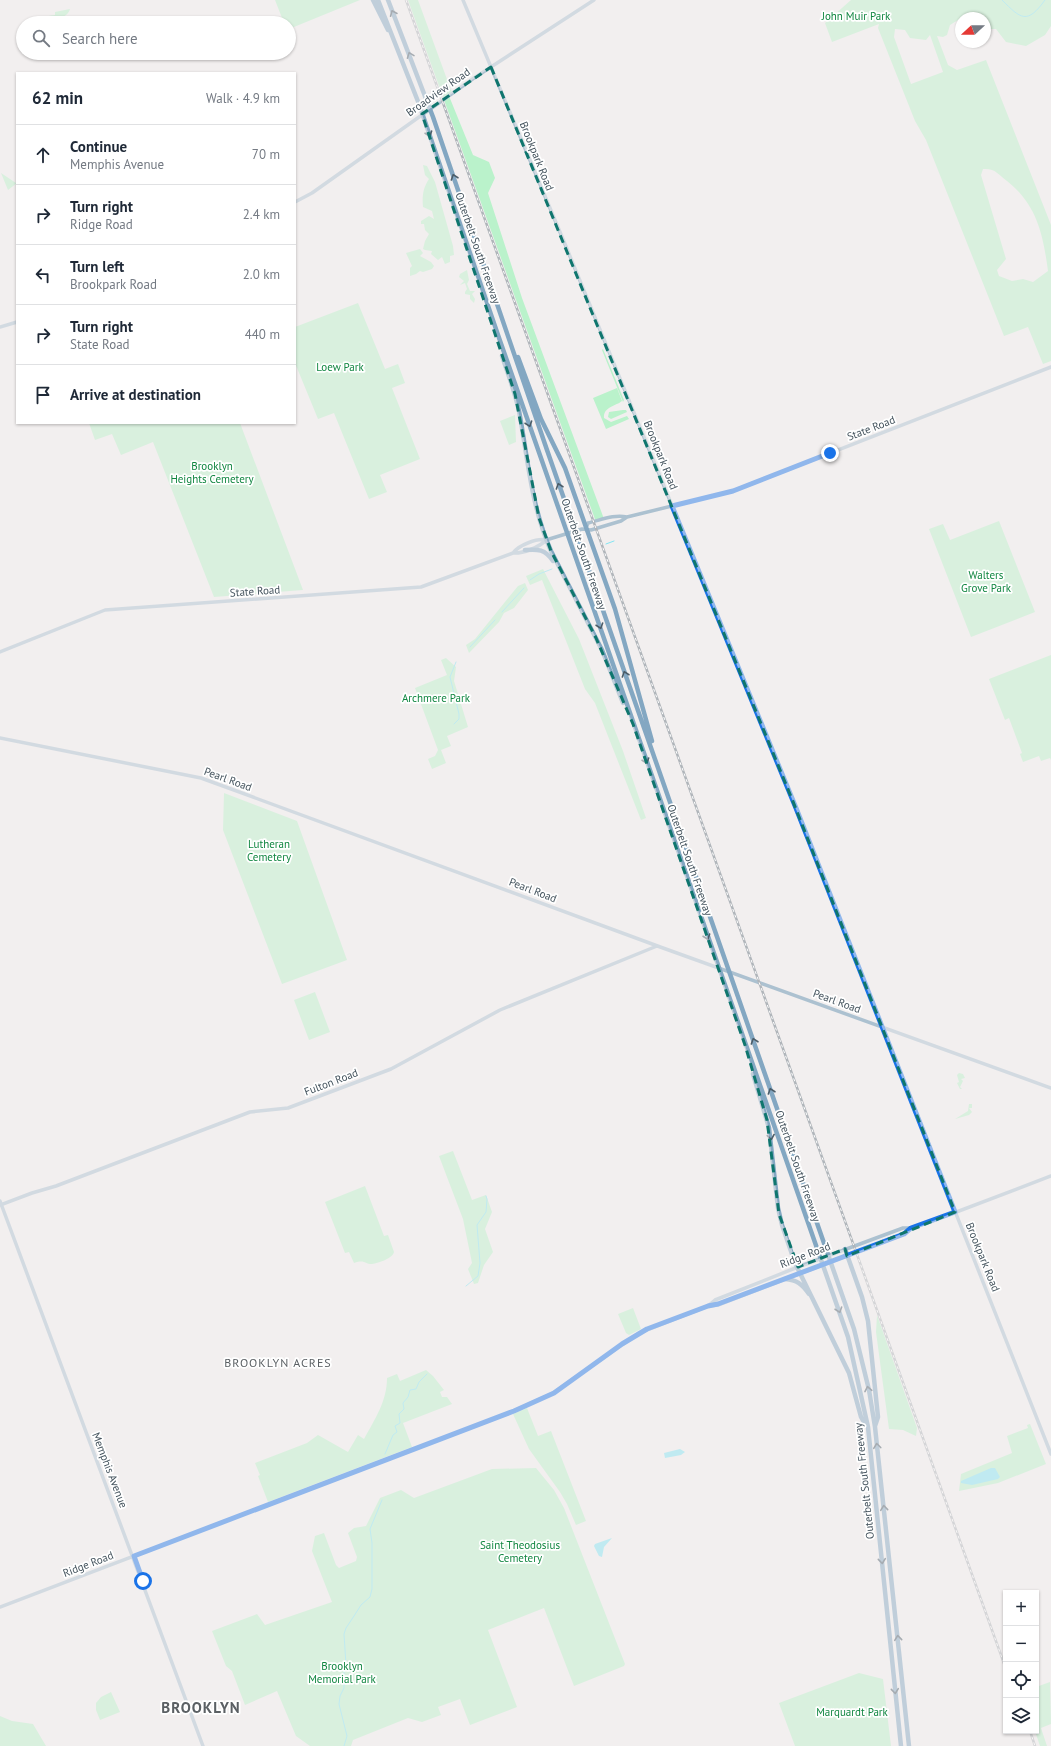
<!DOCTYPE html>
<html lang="en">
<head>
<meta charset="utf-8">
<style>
	:root { --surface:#fff; --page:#f6f6f7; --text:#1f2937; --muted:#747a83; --line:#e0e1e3 }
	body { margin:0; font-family:"PT Sans",sans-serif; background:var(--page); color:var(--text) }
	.controls { position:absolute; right:12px; bottom:12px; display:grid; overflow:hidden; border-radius:0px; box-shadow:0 1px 3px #0004 }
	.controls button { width:36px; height:36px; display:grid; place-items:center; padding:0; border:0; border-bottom:1px solid var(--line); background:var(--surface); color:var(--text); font:20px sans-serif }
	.compass { position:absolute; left:955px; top:12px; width:36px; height:36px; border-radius:50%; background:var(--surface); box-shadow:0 1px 3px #0004; rotate:249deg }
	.stop { position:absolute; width:12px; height:12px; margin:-9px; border:3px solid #1a73e8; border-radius:50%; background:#fff }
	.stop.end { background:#1a73e8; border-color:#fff; box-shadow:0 1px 4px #0008 }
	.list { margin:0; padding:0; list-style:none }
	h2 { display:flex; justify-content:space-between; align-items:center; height:52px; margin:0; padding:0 16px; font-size:17px }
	h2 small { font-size:13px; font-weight:400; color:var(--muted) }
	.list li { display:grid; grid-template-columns:26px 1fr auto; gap:12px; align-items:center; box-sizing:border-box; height:60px; padding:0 16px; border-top:1px solid var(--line) }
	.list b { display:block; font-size:15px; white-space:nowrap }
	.list p { margin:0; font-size:13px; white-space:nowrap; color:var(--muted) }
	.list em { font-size:13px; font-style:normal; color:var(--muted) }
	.icon { flex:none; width:22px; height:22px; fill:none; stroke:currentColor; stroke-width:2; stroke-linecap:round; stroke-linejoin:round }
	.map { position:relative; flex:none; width:1051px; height:1746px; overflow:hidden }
	.search { position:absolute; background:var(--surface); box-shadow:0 1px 3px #0004; left:16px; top:16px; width:280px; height:44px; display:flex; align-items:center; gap:10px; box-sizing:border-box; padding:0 14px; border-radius:22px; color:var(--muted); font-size:15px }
	.panel { position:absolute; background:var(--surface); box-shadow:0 1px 3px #0004; left:16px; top:72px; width:280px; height:352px; border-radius:0px }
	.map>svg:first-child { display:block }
</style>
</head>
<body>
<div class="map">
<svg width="1051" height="1746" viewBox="0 0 1051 1746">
	<rect width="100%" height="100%" fill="#f2efef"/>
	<!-- green -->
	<path fill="#baf2cb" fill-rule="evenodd" d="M275 0H360L289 29V23H284Z
		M408 0H418L452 93 449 96 473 155 489 162 495 178 488 193 522 298 604 519 596 522Z
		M851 0H1051V26L1045 35 1026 46 1006 42 996 29H985V18H961V21L958 20 950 25 947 35 943 37 937 36 948 65 957 70 986 60 1051 225V361L1043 364 1028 327 1004 336 926 140 915 121 878 28 879 24 832 42 825 23ZM895 29 905 30 910 38 926 40 930 35 943 72 911 84 894 37ZM983 169C995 168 998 174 1007 181 1037 205 1043 234 1048 271L1033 282 1023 279 1012 281 999 276 997 270 1006 259 981 175Z
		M70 9C68 18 53 21 44 23L42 17 55 15V12Z
		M423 165 427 166 435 182 453 246 454 255 450 256V262L445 264 442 257 438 260 431 254 432 251 425 250 423 249 425 241 429 234 425 230 424 224H421V221L429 216 434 219 432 211 423 207C422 196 423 188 429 179L425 175Z
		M1 173 16 183H17L8 190Z
		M420 249 423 253 420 256 431 262 434 266 432 269 423 272 420 271 416 274 410 276V268L412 266 406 253Z
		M467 270 469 280 467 284 470 291H475L472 294 475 299 474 303 470 299V295L465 294V292L467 289 465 283 460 285 464 281 459 277 460 274Z
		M358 303 385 369 398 364 405 383 392 388 420 459 380 475 387 492 369 499 334 413 318 419 295 363V327Z
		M603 349 624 400 623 402 602 350Z
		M617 388 622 401C616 406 603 407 604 418L611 422 627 416 629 419 606 429 593 398Z
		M623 410H626L627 412 611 419 608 417 609 412Z
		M515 415 516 442 509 445 500 421Z
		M89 423H240L303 590 214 597 153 442 121 455 112 434 95 440Z
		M999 521 1035 612 971 637 929 529 943 524 950 540Z
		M543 569 579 639 623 751 646 818 641 820 595 703 585 689 542 580 530 585 526 576Z
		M525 583 528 590 514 608 504 613 499 622 469 653 466 645 475 639 518 586Z
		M1051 655V760L1050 758 1041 761 1039 756 1023 762 1020 754 1022 753 1009 718 1005 720 989 679Z
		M446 658 456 667 454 681 468 727 447 736 451 746 441 750 446 763 432 769 428 759 435 756 438 750 415 688 447 675 441 660Z
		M224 793 297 821 347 960 282 984 223 830Z
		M315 992 330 1032 309 1040 294 1000Z
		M959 1073 963 1074 965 1078 961 1079 963 1081 960 1087 962 1089H960L957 1083 959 1082 957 1075Z
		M969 1104H972V1108H969L972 1112 969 1115 955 1119 968 1111Z
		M453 1151 472 1200 486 1195 492 1212 485 1229 493 1252 484 1265 478 1283 474 1284 468 1269 472 1263 463 1219 439 1156Z
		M365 1186 384 1236 388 1235 394 1252C393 1258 379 1263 372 1264 364 1264 365 1259 354 1263L349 1252 345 1253 325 1202Z
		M633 1308 641 1329 629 1335 626 1333 618 1314Z
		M877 1315 917 1428 916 1436 903 1430 889 1429 876 1332Z
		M426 1370 433 1376 444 1390 440 1392 442 1397H447L452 1404 403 1423 412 1447 268 1502 258 1476 260 1475 255 1463 307 1443 318 1435 348 1452 358 1435 364 1439C375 1419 387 1401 387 1378L397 1374 400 1381Z
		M527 1408 538 1436 551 1431 586 1521 576 1525 567 1504 560 1492 529 1449 513 1414Z
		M1030 1424 1046 1464 998 1483 959 1491 961 1474 1012 1453 1007 1436 1028 1428 1027 1425Z
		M536 1468 554 1490 564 1508 625 1664 624 1666 574 1686 544 1608 488 1630 517 1707 470 1725 460 1699 438 1707 441 1715 422 1722 408 1718 353 1740 351 1746H310L296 1736 277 1691 245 1705 232 1671 226 1666 212 1631 257 1614 265 1625 332 1602 312 1551 315 1536 324 1533 336 1565 339 1568 356 1561 357 1557 348 1533 354 1528 366 1526 380 1498 401 1490 414 1498 492 1469Z
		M859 1673 883 1679 891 1746H795L779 1703Z
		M1050 1682 1051 1724 1041 1728 1047 1746H1040L1035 1731H1036V1687Z
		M111 1692 120 1712 100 1720 96 1710V1703L101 1697Z
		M0 1716 12 1721 33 1724 46 1746H0Z"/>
	<!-- water -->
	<path fill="#83e5f3" d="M680 1449 685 1452 681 1455 665 1458 664 1453Z
		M991 1468H995L1000 1477 998 1479 972 1485 961 1483V1481Z
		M612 1538 604 1547 602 1557 599 1556 594 1546 595 1544Z"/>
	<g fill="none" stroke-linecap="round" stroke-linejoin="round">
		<!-- stream -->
		<path stroke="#83e5f3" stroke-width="1" d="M1002 0C1021 19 1027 25 1045 0
			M606 544 614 541
			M530 580 539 574 552 569
			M502 612 524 588
			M470 647 495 620
			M454 724 459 719V714L450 677 456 662
			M466 1286 478 1276 480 1263 477 1225 486 1212 487 1199 486 1196
			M385 1454 393 1435 397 1432 395 1426 400 1423 399 1414 404 1409 403 1403 408 1397 410 1390 416 1389 419 1382 427 1374
			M344 1746 347 1736 339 1704 340 1696 344 1688V1672L346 1665 344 1634 346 1628 354 1616 361 1605 370 1597 372 1589V1543L370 1529 382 1500"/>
		<!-- major -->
		<path stroke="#acc1d0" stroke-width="3.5" d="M463 0 565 244 792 799 1051 1454
			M295 202 312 193 474 78 594 0
			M0 327 17 322
			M586 528 588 523C601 520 614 514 627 517
			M513 553C522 554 540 547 546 540L582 529 591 530 621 521 627 517 733 491 1051 367
			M0 652 105 610 421 587 513 553C519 545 537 538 546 540
			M0 738 201 778 663 948 1051 1088
			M0 1201 203 1746
			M0 1205 32 1193 56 1186 250 1112 288 1108 391 1069 500 1010 657 946
			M709 1305 715 1300 798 1267 903 1228H911L930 1222 1051 1176
			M0 1607 509 1413 553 1393 639 1333 708 1306 718 1305 896 1237 904 1234 911 1228"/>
		<!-- highway -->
		<path stroke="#83a7c2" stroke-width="4.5" d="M373 0 388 30
			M378 0 419 104 498 335 848 1337 868 1427 901 1746
			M388 0 433 117 547 450 854 1329 869 1390 875 1427 909 1746
			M502 356C508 374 515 392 519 411 528 459 531 506 551 551L602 650 623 703
			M518 357 541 419 565 468 615 609 652 741
			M525 550C538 549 545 549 553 561
			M753 1074 769 1128 778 1208 782 1225 795 1263 849 1373 861 1417 865 1424
			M845 1249 862 1297 868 1321 878 1417 875 1426
			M785 1279C797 1280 802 1284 809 1294"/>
		<!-- rail casing -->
		<g stroke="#b0b5ba" stroke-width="2.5">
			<path id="rail" d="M406 0 1006 1669
				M1030 1731 1035 1746"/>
		</g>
		<!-- rail -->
		<use href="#rail" stroke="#fff" stroke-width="1" stroke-dasharray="3" stroke-linecap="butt"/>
	</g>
	<!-- one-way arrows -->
	<defs><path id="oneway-chevron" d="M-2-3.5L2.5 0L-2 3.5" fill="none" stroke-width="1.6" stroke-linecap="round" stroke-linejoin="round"/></defs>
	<g stroke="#4b5c68">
		<use href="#oneway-chevron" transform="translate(393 13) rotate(-113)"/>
		<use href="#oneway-chevron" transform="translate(410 55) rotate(-111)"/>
		<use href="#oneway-chevron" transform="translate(429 134) rotate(71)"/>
		<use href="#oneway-chevron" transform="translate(454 177) rotate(-109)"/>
		<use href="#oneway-chevron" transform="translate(529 424) rotate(71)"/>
		<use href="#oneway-chevron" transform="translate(559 486) rotate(-109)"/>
		<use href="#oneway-chevron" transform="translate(600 626) rotate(71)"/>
		<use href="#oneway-chevron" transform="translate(625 674) rotate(-109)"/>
		<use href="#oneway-chevron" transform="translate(646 761) rotate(71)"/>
		<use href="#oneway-chevron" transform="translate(707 937) rotate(71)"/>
		<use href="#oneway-chevron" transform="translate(754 1041) rotate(-109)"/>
		<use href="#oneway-chevron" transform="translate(771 1091) rotate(-109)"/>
		<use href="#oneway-chevron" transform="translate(771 1137) rotate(81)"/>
		<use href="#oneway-chevron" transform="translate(839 1310) rotate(71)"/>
		<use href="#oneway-chevron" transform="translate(868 1389) rotate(-101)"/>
		<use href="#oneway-chevron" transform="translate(877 1446) rotate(-97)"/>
		<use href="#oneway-chevron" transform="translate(884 1508) rotate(-96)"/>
		<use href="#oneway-chevron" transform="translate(882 1561) rotate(84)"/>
		<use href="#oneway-chevron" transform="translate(898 1638) rotate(-96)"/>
		<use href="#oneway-chevron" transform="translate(895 1691) rotate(84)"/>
	</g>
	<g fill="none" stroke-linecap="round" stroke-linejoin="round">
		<!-- route -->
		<path stroke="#1a73e8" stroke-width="5" d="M143 1581 134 1556 514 1411 554 1393 622 1344 647 1329 708 1306 718 1304 904 1234 911 1228 955 1212 796 808 672 506 733 491 830 453"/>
	</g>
	<!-- marked area -->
	<path d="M0 0H1051V1746H0ZM491 67 792 799 955 1212 847 1256 845 1249 798 1267 779 1214 767 1120 745 1045 633 724 596 638 551 551 539 518 515 394 422 114Z" fill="#f2efef" fill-opacity=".55" fill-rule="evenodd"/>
	<path fill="none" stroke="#0f766e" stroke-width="3" stroke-dasharray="8 5" stroke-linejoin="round" d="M491 67 792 799 955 1212 847 1256 845 1249 798 1267 779 1214 767 1120 745 1045 633 724 596 638 551 551 539 518 515 394 422 114Z"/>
	<g text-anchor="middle" stroke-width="3.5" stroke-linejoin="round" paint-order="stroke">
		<!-- park labels -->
		<g font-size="11" fill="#108640" stroke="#fff">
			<text x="856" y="20">John Muir Park</text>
			<text x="340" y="371">Loew Park</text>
			<text x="212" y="470">Brooklyn<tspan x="212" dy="13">Heights Cemetery</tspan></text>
			<text x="986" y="579">Walters<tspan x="986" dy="13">Grove Park</tspan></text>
			<text x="436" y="702">Archmere Park</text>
			<text x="269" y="848">Lutheran<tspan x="269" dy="13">Cemetery</tspan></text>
			<text x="520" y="1549">Saint Theodosius<tspan x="520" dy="13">Cemetery</tspan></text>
			<text x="342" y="1670">Brooklyn<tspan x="342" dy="13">Memorial Park</tspan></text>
			<text x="852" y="1716">Marquardt Park</text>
		</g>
		<!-- street labels -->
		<g font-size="11" fill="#45545e" stroke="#fff">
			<text transform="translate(438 92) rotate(-35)" y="4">Broadview Road</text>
			<text transform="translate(537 156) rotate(68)" y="4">Brookpark Road</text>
			<text transform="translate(478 248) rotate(71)" y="4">Outerbelt South Freeway</text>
			<text transform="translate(871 428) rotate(-21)" y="4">State Road</text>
			<text transform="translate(661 455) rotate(68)" y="4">Brookpark Road</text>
			<text transform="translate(584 554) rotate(71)" y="4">Outerbelt South Freeway</text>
			<text transform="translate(255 591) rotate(-4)" y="4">State Road</text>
			<text transform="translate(228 779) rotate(20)" y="4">Pearl Road</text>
			<text transform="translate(690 860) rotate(71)" y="4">Outerbelt South Freeway</text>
			<text transform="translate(533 890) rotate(21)" y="4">Pearl Road</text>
			<text transform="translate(837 1001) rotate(20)" y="4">Pearl Road</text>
			<text transform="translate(331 1082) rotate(-21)" y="4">Fulton Road</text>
			<text transform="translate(798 1166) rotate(71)" y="4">Outerbelt South Freeway</text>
			<text transform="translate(805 1255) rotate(-21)" y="4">Ridge Road</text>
			<text transform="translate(983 1257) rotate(68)" y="4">Brookpark Road</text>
			<text transform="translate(110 1470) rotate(69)" y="4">Memphis Avenue</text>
			<text transform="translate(864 1481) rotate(-96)" y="4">Outerbelt South Freeway</text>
			<text transform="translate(88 1564) rotate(-21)" y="4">Ridge Road</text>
		</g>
		<!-- neighbourhood labels -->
		<g font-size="12" letter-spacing="1" fill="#5b6064" stroke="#fff">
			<text x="278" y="1367">BROOKLYN ACRES</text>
		</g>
		<!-- district labels -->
		<g font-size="15" font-weight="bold" letter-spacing="1" fill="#5b6064" stroke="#fff">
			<text x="201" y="1713">BROOKLYN</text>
		</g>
	</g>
</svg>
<div class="controls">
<button>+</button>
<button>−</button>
<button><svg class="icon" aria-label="locate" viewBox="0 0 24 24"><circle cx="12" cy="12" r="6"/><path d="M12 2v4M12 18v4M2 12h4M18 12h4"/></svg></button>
<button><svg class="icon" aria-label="layers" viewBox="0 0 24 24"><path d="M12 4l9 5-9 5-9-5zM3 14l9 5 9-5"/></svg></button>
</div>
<svg class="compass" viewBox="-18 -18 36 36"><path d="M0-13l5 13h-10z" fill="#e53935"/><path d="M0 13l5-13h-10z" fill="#747a83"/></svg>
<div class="stop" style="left:143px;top:1581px"></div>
<div class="stop end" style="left:830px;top:453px"></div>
<div class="search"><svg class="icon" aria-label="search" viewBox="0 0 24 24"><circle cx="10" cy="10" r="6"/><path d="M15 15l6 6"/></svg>Search here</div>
<section class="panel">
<h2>62 min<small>Walk · 4.9 km</small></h2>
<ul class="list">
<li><svg class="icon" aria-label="ahead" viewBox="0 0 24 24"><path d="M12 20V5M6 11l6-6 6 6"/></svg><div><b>Continue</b><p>Memphis Avenue</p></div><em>70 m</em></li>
<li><svg class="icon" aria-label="right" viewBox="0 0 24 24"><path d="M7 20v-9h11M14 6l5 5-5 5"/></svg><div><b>Turn right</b><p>Ridge Road</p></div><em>2.4 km</em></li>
<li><svg class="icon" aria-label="left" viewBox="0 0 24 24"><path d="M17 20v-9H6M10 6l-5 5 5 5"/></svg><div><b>Turn left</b><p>Brookpark Road</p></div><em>2.0 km</em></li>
<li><svg class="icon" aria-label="right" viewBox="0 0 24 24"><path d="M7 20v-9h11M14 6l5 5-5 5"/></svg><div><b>Turn right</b><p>State Road</p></div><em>440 m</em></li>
<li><svg class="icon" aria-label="arrive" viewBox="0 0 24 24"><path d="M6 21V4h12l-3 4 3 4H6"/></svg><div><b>Arrive at destination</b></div></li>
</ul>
</section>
</div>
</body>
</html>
